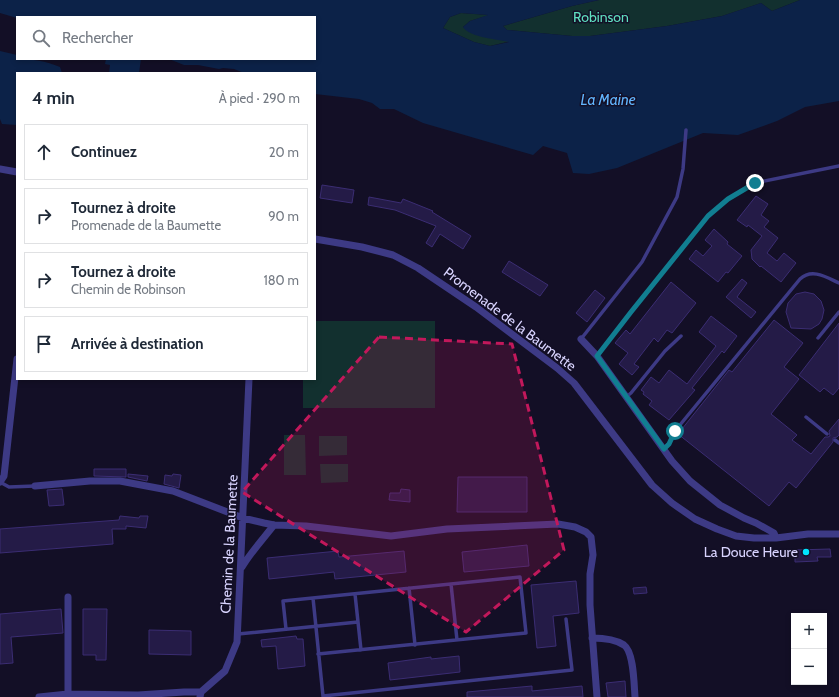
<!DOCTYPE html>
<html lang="fr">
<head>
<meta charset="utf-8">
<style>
	:root { --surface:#fff; --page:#f6f6f7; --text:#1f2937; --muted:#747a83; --line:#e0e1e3 }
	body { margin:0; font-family:Cabin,sans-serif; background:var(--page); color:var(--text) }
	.controls { position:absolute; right:12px; bottom:12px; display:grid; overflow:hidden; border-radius:0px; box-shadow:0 2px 6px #0003 }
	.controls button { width:36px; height:36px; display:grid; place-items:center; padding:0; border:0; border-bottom:1px solid var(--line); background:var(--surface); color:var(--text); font:20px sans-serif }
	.stop { position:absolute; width:12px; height:12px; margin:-9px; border:3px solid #117e91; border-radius:50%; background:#fff }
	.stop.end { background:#117e91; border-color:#fff; box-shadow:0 1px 4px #0008 }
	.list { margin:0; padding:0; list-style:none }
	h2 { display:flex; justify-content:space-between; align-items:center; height:52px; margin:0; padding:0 16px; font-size:17px }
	h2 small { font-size:13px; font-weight:400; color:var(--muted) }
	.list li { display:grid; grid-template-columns:26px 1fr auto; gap:12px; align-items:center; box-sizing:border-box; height:56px; margin:0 8px 8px; padding:0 8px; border:1px solid var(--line); border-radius:0px }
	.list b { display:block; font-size:15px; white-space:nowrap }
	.list p { margin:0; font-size:13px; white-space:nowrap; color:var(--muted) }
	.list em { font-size:13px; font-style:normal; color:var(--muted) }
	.icon { flex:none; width:22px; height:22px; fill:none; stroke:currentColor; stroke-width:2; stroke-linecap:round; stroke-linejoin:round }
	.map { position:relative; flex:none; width:839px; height:697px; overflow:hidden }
	.search { position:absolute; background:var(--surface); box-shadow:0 2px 6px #0003; left:16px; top:16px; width:300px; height:44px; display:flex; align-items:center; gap:10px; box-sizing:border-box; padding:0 14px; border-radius:0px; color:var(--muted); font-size:15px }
	.panel { position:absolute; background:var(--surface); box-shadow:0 2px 6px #0003; left:16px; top:72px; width:300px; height:308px; border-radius:0px }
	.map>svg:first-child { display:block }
</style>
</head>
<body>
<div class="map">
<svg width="839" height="697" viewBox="0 0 839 697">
	<rect width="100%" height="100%" fill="#130f26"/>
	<!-- green -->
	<path fill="#12302f" d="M599 0H800L772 11 761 3 722 16 667 26 590 36H572L507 30 503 26 572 6Z
		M461 13 489 15 470 21 463 27 478 35 511 41 490 46 474 42 443 28 450 17Z
		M315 321H435V408H303V379H315Z
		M284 435H305L306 475H284Z
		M319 436H347V455L319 456Z
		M320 464H348V482L321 483Z"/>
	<!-- water -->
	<path fill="#0c2248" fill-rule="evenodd" d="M0 0H599L572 6 503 26 507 30 572 36H590L667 26 722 16 761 3 772 11 800 0H839V101L805 107 777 121 738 135 703 133 617 168 589 174 573 173 567 153 543 146 533 155 423 123 394 109H380L372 103 359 99 315 94V73H244L234 69 223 68 219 69 198 65H184L169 59H315V17H17V18L0 13ZM461 13 488 15 470 21 463 27C470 38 498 39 509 42L490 46 474 42 443 28 450 17Z
		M0 51 17 55V59C32 59 46 61 60 67L62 73H17V125L2 124 0 119Z
		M106 59H141L139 73H109L110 65 105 64Z"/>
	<!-- building -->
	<path fill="#241b47" stroke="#3b2d73" d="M322 185 354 190 352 203 320 198Z
		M756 196 768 204 761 215 769 221 764 227 778 238 767 253 777 261 784 253 796 263 781 282 761 266 760 267 752 259 751 250 762 236 748 225 747 227 737 220Z
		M369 197 401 203 403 199 433 211 432 212 471 236 463 249 440 234 432 247 426 243 436 226 395 210 368 205Z
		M714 229 728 242 727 244 742 256 728 273 726 272 718 282 689 259 696 250 703 256 712 246 705 240Z
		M509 261 548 285 540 296 502 272Z
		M742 279 747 283 737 297 756 312 751 318 726 297Z
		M671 282 696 303 672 333 667 330 658 342 654 338 634 364 639 367 632 375 619 364 628 353 615 343 626 330 630 334Z
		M595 290 605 298 587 322 576 313Z
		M805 292 814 294 821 301 824 310 822 319 819 324 811 329 791 328 786 312 788 303 796 294Z
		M711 316 737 336 724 353 722 351 692 388 695 390 669 420 649 405 652 401 643 394 644 392 641 390 651 377 659 383 669 370 687 384 716 346 699 332Z
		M774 320 803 343 784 367 799 379 771 414 797 435 792 440 811 454 825 437H828L830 436 829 431 839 419V435L837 437 833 438V442L796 488 789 482 769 506 678 434 729 370 732 372Z
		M839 323V388L833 395 824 388 820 392 799 375Z
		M94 469H126V477L94 476Z
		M128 474 148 476 147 481 128 477Z
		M173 474 181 475 179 488 164 484 165 475 172 476Z
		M458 477H527V512H457Z
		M62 489 64 505 49 506 47 490Z
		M401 489 410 490V502L389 500 390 493H400Z
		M120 516 139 518 140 516H148L146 528 126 526V529H112L113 544 0 553V529L119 520Z
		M527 545 529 566 464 572 462 552Z
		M830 549 831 557H817L818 561 795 562V550Z
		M338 551 339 557 404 551 406 572 335 579 334 572 269 579 267 558Z
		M576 581 579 613 553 616 556 646 537 648 531 585Z
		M646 587 647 593 634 594 633 588Z
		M61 609 63 633 11 637 13 663 0 664V614Z
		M83 609H107L106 660H96V655H83Z
		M149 630 191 631V655L149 654Z
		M296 636 297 639H303L305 666 278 669 276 646 262 647 261 640Z
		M459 656 460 672 390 680 388 663 431 657V659Z
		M625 681 626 697H608L606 683Z
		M532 686V691L582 686 583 697H467V692Z"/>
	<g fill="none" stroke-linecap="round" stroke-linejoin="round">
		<!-- lane -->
		<path stroke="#3d3a85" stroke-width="3.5" d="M818 338 839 312
			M581 339 642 262 677 197 683 169 686 130
			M597 356 631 312 708 216 728 199 755 183 839 166
			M626 397 631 393 665 351 681 336
			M806 417 827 434
			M835 440 839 443
			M664 449 669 444 675 431 800 279C812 268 826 277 839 283
			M0 482 9 487 35 486
			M451 584 457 640
			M409 588 415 645
			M355 594 361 650
			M313 598 323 696 572 670 566 619
			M286 629 283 601 520 577 526 633 318 654
			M238 634 358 622"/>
		<!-- street -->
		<path stroke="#3d3a85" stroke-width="7" d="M0 169 17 172
			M315 239 362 247 393 255 418 268 476 307 557 368 574 383 652 485 672 503 695 519 717 529 736 536 754 538H776L808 534H839
			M581 339 597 356 672 461 690 481 720 505 744 518 756 523 774 533 776 538
			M0 482 4 476 17 359
			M35 486 90 481H120L173 491 243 518 264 523 274 525 306 526 391 536 447 529 558 524 575 527 586 532 591 537 593 555 590 574V605L597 697
			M242 567C251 552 263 539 274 525
			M68 597V694
			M592 638C602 638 615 639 624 645 634 652 634 685 635 697
			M39 697 68 694 138 695 184 692H201
			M200 697 201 692 225 671 237 642 249 379"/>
	</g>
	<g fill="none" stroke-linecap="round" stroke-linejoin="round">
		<!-- route -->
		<path stroke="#117e91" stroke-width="5" d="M675 431 669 444 664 449 597 356 631 312 708 216 728 199 755 183"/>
	</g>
	<!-- marked area -->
	<path fill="#c2185b" fill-opacity="0.2" stroke="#c2185b" stroke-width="3" stroke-dasharray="8 5" stroke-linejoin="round" d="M379 337 512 344 564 550 466 632 242 492Z"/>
	<!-- markers -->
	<circle fill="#00e5ff" stroke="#130f26" stroke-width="1.5" cx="806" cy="552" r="4"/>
	<g text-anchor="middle" stroke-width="3" stroke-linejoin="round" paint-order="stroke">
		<!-- park labels -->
		<g font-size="14" fill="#5fe0c0" stroke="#130f26">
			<text x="601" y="22">Robinson</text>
		</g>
		<!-- street labels -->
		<g font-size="14" fill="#d9d4ff" stroke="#130f26">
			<text transform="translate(510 319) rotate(37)" y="5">Promenade de la Baumette</text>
			<text transform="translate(229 544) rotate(-87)" y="5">Chemin de la Baumette</text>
		</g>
		<!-- poi labels -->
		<g font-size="14" fill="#d9d4ff" stroke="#130f26" text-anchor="end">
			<text x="798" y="557">La Douce Heure</text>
		</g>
		<!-- water labels -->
		<g font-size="15" font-style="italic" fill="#62b6ff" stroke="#130f26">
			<text x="608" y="105">La Maine</text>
		</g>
	</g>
</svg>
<div class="controls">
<button>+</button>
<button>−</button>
</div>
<div class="stop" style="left:675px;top:431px"></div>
<div class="stop end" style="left:755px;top:183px"></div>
<div class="search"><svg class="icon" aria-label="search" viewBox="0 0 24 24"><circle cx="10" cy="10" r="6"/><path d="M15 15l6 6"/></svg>Rechercher</div>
<section class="panel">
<h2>4 min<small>À pied · 290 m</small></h2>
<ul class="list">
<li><svg class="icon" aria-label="ahead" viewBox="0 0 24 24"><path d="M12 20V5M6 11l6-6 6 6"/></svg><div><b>Continuez</b></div><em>20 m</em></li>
<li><svg class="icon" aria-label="right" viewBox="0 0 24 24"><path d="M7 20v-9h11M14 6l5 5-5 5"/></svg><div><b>Tournez à droite</b><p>Promenade de la Baumette</p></div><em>90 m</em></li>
<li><svg class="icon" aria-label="right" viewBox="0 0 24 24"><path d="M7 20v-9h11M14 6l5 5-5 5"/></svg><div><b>Tournez à droite</b><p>Chemin de Robinson</p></div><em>180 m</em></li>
<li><svg class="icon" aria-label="arrive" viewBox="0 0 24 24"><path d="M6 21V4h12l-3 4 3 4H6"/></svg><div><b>Arrivée à destination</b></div></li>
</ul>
</section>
</div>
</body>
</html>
